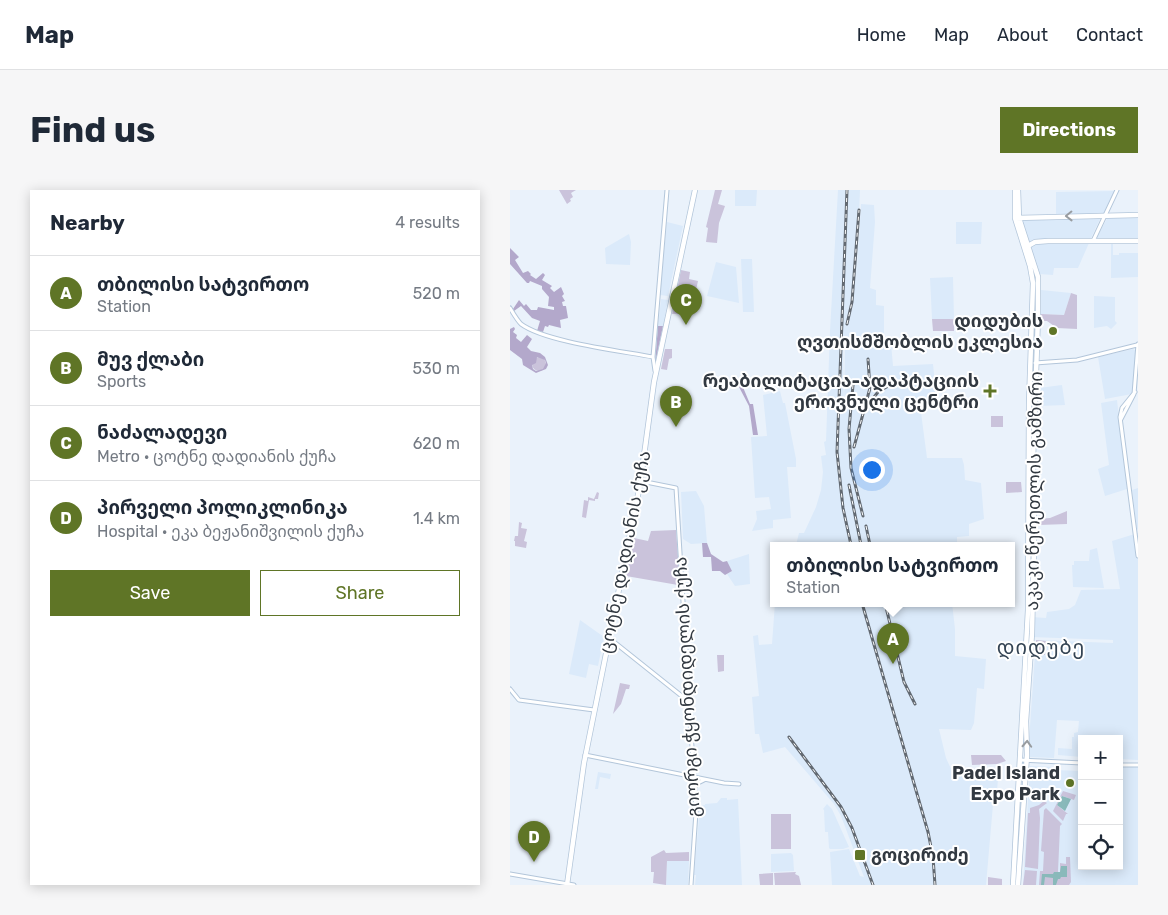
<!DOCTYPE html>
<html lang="en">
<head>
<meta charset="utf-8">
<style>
	:root { --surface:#fff; --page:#f6f6f7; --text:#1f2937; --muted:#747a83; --line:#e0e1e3; --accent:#5f7526 }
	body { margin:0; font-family:Rubik,"Noto Sans Georgian",sans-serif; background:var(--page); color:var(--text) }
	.controls { position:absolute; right:15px; bottom:15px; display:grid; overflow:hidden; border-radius:0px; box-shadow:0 2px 12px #0003 }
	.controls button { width:45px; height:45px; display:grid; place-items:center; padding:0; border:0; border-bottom:1px solid var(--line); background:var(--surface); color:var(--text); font:25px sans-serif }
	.you { position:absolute; left:361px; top:279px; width:18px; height:18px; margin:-12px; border:4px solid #fff; border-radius:50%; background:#1a73e8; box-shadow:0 0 0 8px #1a73e833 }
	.badge { display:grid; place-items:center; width:32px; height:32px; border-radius:50%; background:var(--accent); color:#fff; font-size:16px; font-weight:700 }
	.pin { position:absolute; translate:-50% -41px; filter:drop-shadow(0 1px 2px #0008) }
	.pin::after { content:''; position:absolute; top:26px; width:18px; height:15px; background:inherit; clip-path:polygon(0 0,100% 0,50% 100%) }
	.popup { position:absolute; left:260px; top:352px; width:245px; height:65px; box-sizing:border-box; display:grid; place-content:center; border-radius:0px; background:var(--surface); filter:drop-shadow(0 1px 4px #0005); font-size:16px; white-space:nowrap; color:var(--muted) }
	.popup b { font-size:19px; color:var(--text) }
	.popup::after { content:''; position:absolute; left:50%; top:100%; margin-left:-10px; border:10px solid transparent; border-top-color:var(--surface) }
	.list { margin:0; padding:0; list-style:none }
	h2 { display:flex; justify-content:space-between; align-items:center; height:65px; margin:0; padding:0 20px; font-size:21px }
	h2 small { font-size:16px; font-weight:400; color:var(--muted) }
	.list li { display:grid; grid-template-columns:32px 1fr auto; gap:15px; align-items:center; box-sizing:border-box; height:75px; padding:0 20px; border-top:1px solid var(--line) }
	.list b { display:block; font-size:19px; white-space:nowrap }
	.list p { margin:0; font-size:16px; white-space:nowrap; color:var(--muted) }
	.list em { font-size:16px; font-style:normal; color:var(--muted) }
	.actions { display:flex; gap:10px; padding:15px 20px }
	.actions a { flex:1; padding:11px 0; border:1px solid var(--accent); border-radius:0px; text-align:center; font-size:18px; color:var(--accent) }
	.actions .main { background:var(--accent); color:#fff }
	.icon { flex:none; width:28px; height:28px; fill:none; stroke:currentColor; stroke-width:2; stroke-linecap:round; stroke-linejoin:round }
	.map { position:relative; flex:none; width:628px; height:695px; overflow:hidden; border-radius:0px }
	header { display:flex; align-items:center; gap:30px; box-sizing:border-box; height:70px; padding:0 25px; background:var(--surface); border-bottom:1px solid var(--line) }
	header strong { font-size:24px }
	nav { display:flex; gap:28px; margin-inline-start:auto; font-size:18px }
	.intro { display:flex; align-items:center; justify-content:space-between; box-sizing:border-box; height:120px; padding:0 30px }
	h1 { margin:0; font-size:35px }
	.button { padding:12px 22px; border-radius:0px; background:var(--accent); color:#fff; font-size:18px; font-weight:700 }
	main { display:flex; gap:30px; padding:0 30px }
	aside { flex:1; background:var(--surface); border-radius:0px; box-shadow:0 2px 12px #0003 }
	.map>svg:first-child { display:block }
</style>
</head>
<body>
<header>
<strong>Map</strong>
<nav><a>Home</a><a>Map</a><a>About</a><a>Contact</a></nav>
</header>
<div class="intro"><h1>Find us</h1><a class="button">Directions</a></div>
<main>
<aside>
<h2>Nearby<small>4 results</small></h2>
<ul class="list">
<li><span class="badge">A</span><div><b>თბილისი სატვირთო</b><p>Station</p></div><em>520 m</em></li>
<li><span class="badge">B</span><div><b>მუვ ქლაბი</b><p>Sports</p></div><em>530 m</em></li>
<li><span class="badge">C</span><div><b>ნაძალადევი</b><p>Metro · ცოტნე დადიანის ქუჩა</p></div><em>620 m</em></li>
<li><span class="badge">D</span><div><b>პირველი პოლიკლინიკა</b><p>Hospital · ეკა ბეჟანიშვილის ქუჩა</p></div><em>1.4 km</em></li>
</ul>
<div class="actions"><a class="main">Save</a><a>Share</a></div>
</aside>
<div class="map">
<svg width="628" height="695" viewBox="0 0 628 695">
	<rect width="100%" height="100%" fill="#eaf2fb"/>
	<!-- built -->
	<path fill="#dbeafa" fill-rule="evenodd" d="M225 0H247L246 16H225Z
		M328 0H350L346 96 351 14 364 15 365 32 360 98 366 100V115L374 116V151H379L381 154 383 176 423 174 427 214 410 215 417 268H452L454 275 455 290 471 293 474 329 459 334V346L447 347V355H286L289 343H294L306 317 311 300 313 282 311 266 316 265 314 252 316 251 320 141ZM345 128 335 153 334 223 333 158Z
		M604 1 594 24 546 25V2Z
		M591 27 580 50 519 52 511 29Z
		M598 27H628V50L586 49Z
		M157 32 173 36 158 106 150 105Z
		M446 32H472L471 54H446Z
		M119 44 121 52 120 75 96 74 95 58Z
		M579 53 568 78H544L543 85 529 84 520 57 525 54Z
		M601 54H603V65H609V63H628V87L601 88Z
		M231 69H242L244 122H233Z
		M206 72 226 77 229 113 197 106Z
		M443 87 444 129H422L420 88Z
		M531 100 561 103 554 125 531 124Z
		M584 106 605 107V131L607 133 601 139 597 136 584 138Z
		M151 109 158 110 153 136H148Z
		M623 159 626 161 622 204 595 209 588 167Z
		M552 195 555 215 529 216V198Z
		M270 201 273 213H275L286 269V277H277L281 328 263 330V338L242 341 247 329 246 321 261 319 259 307 245 308 241 247 257 246 253 205Z
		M607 210 617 299 595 306 588 279 599 275 591 213Z
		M628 298V339L627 340 622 300Z
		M186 301 194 316 197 353 181 354 173 349 171 302Z
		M628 343V570L609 569V549H572V567L548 565V558L562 559V547H564V543L568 542 569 531 547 530 544 568 520 567 518 565 526 450 603 453V450L521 447 522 427 536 428 537 422 559 419 565 415 571 400 610 399 602 351Z
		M587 358 594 398 563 397 562 375H564V371H579L580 360Z
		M239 364 240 394 225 396 217 384 222 381 217 371Z
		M265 413H442L445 439V466L476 469 474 499 467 498 464 533 461 540 429 539 436 568 442 581 489 579 487 600 484 603 476 695H322L320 662 339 659 350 686 354 687 331 626 324 614 275 557 253 563 249 544H245L242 507 249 506 243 446 248 445 249 455 262 454Z
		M70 430 94 447 88 476 79 474 76 488 59 484Z
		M520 576 544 577V580L572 581V676H609V577H628V695H513Z
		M88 582 101 584 100 589 90 587 88 599H85Z
		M211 608H217V610L228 609 232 695H185L186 685H184L190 616 195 615V614L207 613Z
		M317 614 322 619 339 657 333 659H320L319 658 318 642H315L314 620 313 619Z
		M281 663 283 665 284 681 261 682V664Z
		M157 671H179L178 695H156Z"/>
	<!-- green -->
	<path fill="#cac3db" d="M49 0H66L61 3 63 7 60 9 61 11 57 14Z
		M205 0H212L208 14 215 16 209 33 207 53 196 52 198 38 196 37Z
		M171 80 180 82 179 89 188 91 181 123 162 124Z
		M561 103 567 105V139L547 138 537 131H531V124L554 125Z
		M422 129H444V141H423Z
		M155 159H162V168L159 169 157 180 151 179Z
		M22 174a7 7 0 1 1 14 0a7 7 0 1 1-14 0Z
		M493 226V237H481V226Z
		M496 292H511L512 302 496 303Z
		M87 302 89 303 88 309H85V311L79 310 76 328 72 327 74 310 78 311V307L84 309Z
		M557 321V334L529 335V329L540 328Z
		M9 332 12 333 11 338 17 339 14 351 17 352 16 358 5 356V351H4L5 346H8Z
		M166 340 170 394 168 395 116 386 124 348 138 351 141 341Z
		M526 450 536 451 535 465 526 464Z
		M207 465H214V481L208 482Z
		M110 493 120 495 119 499H116L111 514 103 524Z
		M461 565H491L496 571 487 574 462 575Z
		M553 601 566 605 564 610 552 606 547 615 558 624H556L553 631 543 621Z
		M534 611 537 613 529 619 530 628 528 679 515 677 518 623H520V618L529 615Z
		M536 618 552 634 550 636 548 682H550V673L556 674V667H560L561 692 559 695H529L530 681H533L534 662 531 661 534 620Z
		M261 624H281V659H261Z
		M154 660 156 663 179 662V671H157L156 695 143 693 144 682H141V667Z
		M515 680 527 681 526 695H513Z
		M286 682 285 684 289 686 291 695H265L264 683Z
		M263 683V695H250L249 684Z
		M478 687 492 689V695H478Z"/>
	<!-- forest -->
	<path fill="#b3a8cb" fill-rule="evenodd" d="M0 58 9 67 5 70 13 83 18 81 21 84 20 85 26 89 33 83 35 85 32 90 42 96 40 98 44 102 51 97 54 104 52 106 55 111 52 112 53 116H56L58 128 50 130 51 138 39 135 38 137 35 136 33 142 27 141 30 131 22 128 11 116 4 121 3 119 9 110 14 116 16 114 21 120H27L28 117 44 120V117L38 116 39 107 32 99V96L20 91 19 93H17L0 74Z
		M148 136H153L145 174Z
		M4 137 5 139 3 142 7 145 6 148 11 152 17 145 22 149 17 157 21 161 30 163 35 167 38 175 36 179 26 183 13 175 12 169 0 160V139ZM27 167 35 170 36 173 33 179 26 181 23 179 22 175 26 173Z
		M230 190 240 214H243L248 245H243L239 216 229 197Z
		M192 353H197L201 364 213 372 217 371 222 381 215 385 210 381H202L201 367H193Z"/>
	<!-- water -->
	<path fill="#89b9ba" d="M552 606 561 609 555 621 547 615Z
		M551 676H557V687H551L550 689H548L546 695H543V688L535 687 534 695H531L532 684H543L544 682H550Z"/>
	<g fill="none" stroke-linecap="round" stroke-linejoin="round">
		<!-- minor casing -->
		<g stroke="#b3c6da" stroke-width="5">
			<path id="minor" d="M583 51 607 0
				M0 118C3 123 7 130 11 134 35 152 112 161 143 167
				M525 173 567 170 627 155
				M145 181 143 167 157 0
				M625 202 612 218 610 227 628 366
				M611 229 624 204 628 154
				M131 291 166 298 186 622 181 695
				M99 448 178 511
				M0 499 9 510 84 520
				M75 565 214 593 229 594
				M510 570 572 573
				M609 575H628
				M184 598 188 593 194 590
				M0 684 64 695"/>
		</g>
		<!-- major casing -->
		<g stroke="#b3c6da" stroke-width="6">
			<path id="major" d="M506 28 628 25
				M518 56 525 52 538 51H628
				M57 695 74 573 130 295 144 192 185 0
				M503 695 518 420 519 214 523 93 520 76 505 28V0
				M508 695 517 565 516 531 522 443 524 356 523 270 528 127V87L509 28 508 0"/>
		</g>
		<!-- minor -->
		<use href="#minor" stroke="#fff" stroke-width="3"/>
		<!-- major -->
		<use href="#major" stroke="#fff" stroke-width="4.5"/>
		<!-- rail casing -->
		<g stroke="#626971" stroke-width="3">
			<path id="rail" d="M337 0 327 262 333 318 341 355
				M337 134 342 112 349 20
				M343 195 339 239 341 278 353 326
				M358 215 368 202 385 192
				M344 257 360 198 358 169
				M339 295 351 355
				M356 336 360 355
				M352 413 418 642 423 667 425 695
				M375 413 394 492 405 514
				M279 547 331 617 342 638 363 695"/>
		</g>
		<!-- rail -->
		<use href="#rail" stroke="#fff" stroke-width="1" stroke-dasharray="4" stroke-linecap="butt"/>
	</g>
	<!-- one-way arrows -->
	<defs><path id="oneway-chevron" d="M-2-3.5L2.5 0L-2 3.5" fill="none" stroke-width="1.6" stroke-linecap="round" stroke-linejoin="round" transform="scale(1.25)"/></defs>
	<g stroke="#989ca0">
		<use href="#oneway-chevron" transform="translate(559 26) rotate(179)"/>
		<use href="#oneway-chevron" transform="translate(517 554) rotate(-87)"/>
	</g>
	<!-- markers -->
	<g fill="#5f7526" stroke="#fff" stroke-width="2">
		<circle cx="543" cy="141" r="5"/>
		<path d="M477.5 193.5h5v5h5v5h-5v5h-5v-5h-5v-5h5z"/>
		<circle cx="560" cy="593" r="5"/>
		<rect x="344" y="659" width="12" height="12" rx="2.5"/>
	</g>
	<g text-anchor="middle" stroke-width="4" stroke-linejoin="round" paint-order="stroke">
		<!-- poi labels -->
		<g font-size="18" font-weight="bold" fill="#323941" stroke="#fff" text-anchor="end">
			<text x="533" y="137">დიდუბის<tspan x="533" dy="21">ღვთისმშობლის ეკლესია</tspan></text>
			<text x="469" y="197">რეაბილიტაცია-ადაპტაციის<tspan x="469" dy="21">ეროვნული ცენტრი</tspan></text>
			<text x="550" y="589">Padel Island<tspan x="550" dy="21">Expo Park</tspan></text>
			<text x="361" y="671" text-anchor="start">გოცირიძე</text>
		</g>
		<!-- street labels -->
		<g font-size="18" fill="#323941" stroke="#fff">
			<text transform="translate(524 301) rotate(-89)" y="6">აკაკი წერეთლის გამზირი</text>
			<text transform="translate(115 362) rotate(-79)" y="6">ცოტნე დადიანის ქუჩა</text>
			<text transform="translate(177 497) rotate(-93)" y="6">გიორგი ჭყონდიდელის ქუჩა</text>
		</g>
		<!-- quarter labels -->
		<g font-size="20" letter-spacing="1" fill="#344454" stroke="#fff">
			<text x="531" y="464">დიდუბე</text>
		</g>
	</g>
</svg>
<div class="controls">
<button>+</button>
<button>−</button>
<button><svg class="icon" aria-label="locate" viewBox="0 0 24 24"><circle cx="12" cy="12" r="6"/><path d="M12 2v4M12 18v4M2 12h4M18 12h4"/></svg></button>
</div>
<div class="you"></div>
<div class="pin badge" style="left:383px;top:474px">A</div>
<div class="popup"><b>თბილისი სატვირთო</b>Station</div>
<div class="pin badge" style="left:166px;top:237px">B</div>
<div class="pin badge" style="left:176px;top:135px">C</div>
<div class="pin badge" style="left:24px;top:672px">D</div>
</div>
</main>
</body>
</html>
